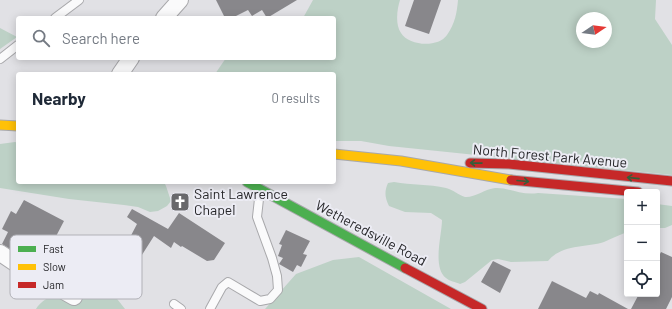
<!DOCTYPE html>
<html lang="en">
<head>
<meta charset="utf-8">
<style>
	:root { --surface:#fff; --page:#f6f6f7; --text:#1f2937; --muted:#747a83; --line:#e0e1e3 }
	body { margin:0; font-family:Barlow,sans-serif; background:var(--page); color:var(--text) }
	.controls { position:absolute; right:12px; bottom:12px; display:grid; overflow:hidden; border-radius:4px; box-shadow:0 2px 10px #0003 }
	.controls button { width:36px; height:36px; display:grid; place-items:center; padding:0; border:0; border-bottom:1px solid var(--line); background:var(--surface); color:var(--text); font:20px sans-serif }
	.compass { position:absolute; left:576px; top:12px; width:36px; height:36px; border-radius:50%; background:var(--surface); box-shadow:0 2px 10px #0003; rotate:77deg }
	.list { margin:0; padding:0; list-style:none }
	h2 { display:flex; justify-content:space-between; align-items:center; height:52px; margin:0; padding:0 16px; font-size:17px }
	h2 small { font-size:13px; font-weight:400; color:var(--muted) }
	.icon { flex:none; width:22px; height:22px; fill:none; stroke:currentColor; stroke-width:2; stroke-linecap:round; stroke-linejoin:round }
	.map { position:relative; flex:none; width:672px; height:309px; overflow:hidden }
	.search { position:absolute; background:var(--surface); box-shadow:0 2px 10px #0003; left:16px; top:16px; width:320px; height:44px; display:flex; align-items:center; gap:10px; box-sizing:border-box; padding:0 14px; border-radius:4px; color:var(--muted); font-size:15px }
	.panel { position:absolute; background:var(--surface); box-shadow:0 2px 10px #0003; left:16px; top:72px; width:320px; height:112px; border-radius:4px }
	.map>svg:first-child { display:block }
</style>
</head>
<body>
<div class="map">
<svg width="672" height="309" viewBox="0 0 672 309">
	<rect width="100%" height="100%" fill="#e1e1e5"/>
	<!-- green -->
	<path fill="#bdd1c6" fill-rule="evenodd" d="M313 0H400C397 9 395 25 401 33 409 46 438 48 447 35 455 24 457 12 458 0H656L655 19 672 45V175L389 146 361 141H334V74H215L226 58H334V18H303ZM582 18H606V42H582Z
		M0 28 17 37 0 49Z
		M15 142 18 143V182H164L166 186 171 201 167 206 158 211 150 212 138 207 124 205 69 199 0 188V144Z
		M394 182C411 185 429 184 446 188 452 189 460 196 465 197 474 198 485 189 495 188 508 187 522 196 538 193L627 199V232C619 235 611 239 604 242 585 248 562 244 548 261L511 262 498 259 492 260 465 282 460 284C456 282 449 281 446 278 432 267 442 235 442 220L431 213 405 212 389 206C385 198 384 192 388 183Z
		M657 204 672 206V225L665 228H657Z
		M359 257 451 309H265L296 274 333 260Z
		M105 292 114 295 125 309H36C48 288 84 293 105 292Z"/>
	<!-- building -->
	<path fill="#88878b" d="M216 0H297L267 18 262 10 252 16 248 10 232 18H225Z
		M414 0H441L429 34 405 26Z
		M24 200 64 221 40 267 2 244 8 232 2 229 11 211 16 214Z
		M132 209 168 229 179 213 225 243 214 260 207 261 182 246 181 247 174 242 171 248 154 236 140 258 124 249 137 224 127 217Z
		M286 230 310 241 303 254 307 255 301 267 297 265 293 272 279 264 283 258 278 256 282 245 279 244Z
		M661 252 672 257V297L666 309H631L639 294H657V260Z
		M493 261 511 270 500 293 481 282Z
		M552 281 586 298 590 291 598 295 599 293 628 309H538Z"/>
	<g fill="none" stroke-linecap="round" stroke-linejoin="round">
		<!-- lane casing -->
		<g stroke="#a8a8ab" stroke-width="10">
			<path id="lane" d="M55 18 79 0
				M0 59 18 45
				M174 304 181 309
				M210 309 222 287 228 282 260 301 270 299 278 290 277 276 272 258 257 217 260 190"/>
		</g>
		<!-- street casing -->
		<g stroke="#a8a8ab" stroke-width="18">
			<path id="street" d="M164 18 180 0
				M120 74 131 58
				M0 253 21 267 74 297"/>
		</g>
		<!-- fast casing -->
		<g stroke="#a8a8ab" stroke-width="11">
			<path id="fast" d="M247 182 405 268"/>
		</g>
		<!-- slow casing -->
		<g stroke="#a8a8ab" stroke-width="11">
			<path id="slow" d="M0 125 18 126
				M334 154 401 161 511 180"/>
		</g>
		<!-- jam casing -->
		<g stroke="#a8a8ab" stroke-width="11">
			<path id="jam" d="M470 163 509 164 672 181
				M511 180 638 192
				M405 268 482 309"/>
		</g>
		<!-- lane -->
		<use href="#lane" stroke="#fafafb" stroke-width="8"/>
		<!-- street -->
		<use href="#street" stroke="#fafafb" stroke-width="16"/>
		<!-- fast -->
		<use href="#fast" stroke="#4caf50" stroke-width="9"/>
		<!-- slow -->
		<use href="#slow" stroke="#ffc107" stroke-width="9"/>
		<!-- jam -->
		<use href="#jam" stroke="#c62828" stroke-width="9"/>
	</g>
	<!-- one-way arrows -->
	<defs><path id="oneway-shaft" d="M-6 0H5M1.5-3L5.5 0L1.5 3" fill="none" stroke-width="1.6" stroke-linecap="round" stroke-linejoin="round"/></defs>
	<g stroke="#365d39">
		<use href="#oneway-shaft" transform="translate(476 163) rotate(-179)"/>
		<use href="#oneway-shaft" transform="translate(633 178) rotate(-174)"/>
		<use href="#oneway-shaft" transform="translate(523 181) rotate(5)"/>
	</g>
	<!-- icons -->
	<defs>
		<g id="church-square" transform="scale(1)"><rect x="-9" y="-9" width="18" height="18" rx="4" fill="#68686b" stroke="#ececf4"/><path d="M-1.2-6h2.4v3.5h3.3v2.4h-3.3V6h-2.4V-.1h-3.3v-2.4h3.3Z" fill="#fff"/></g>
	</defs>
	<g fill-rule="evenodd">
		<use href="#church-square" x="180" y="202"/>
	</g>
	<g text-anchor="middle" stroke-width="4" stroke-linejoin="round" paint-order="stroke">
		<!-- street labels -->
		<g font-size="14" fill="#27272a" stroke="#ececf4">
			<text transform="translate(550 156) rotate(5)" y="5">North Forest Park Avenue</text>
			<text transform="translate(371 233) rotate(28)" y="5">Wetheredsville Road</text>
		</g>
		<!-- poi labels -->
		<g font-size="14" fill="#27272a" stroke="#ececf4" text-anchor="start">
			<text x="194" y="199">Saint Lawrence<tspan x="194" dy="16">Chapel</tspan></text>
		</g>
	</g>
	<!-- legend -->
	<rect x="10" y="235" width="132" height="64" rx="6" fill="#ececf4" stroke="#b1b1b7" stroke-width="1"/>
	<rect x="18" y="246" width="18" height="6" fill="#4caf50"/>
	<rect x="18" y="264" width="18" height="6" fill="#ffc107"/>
	<rect x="18" y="282" width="18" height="6" fill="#c62828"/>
	<g font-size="11" fill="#27272a">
		<text x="43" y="253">Fast</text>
		<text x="43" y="271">Slow</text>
		<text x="43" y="289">Jam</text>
	</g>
</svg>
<div class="controls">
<button>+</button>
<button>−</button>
<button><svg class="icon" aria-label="locate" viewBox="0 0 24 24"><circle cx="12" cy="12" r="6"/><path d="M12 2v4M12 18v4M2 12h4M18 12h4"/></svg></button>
</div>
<svg class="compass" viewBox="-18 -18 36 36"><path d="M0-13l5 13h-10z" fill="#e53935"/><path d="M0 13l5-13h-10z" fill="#747a83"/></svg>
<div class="search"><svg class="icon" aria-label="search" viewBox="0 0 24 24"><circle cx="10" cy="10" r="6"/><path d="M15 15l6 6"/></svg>Search here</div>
<section class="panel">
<h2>Nearby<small>0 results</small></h2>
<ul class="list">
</ul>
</section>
</div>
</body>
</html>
